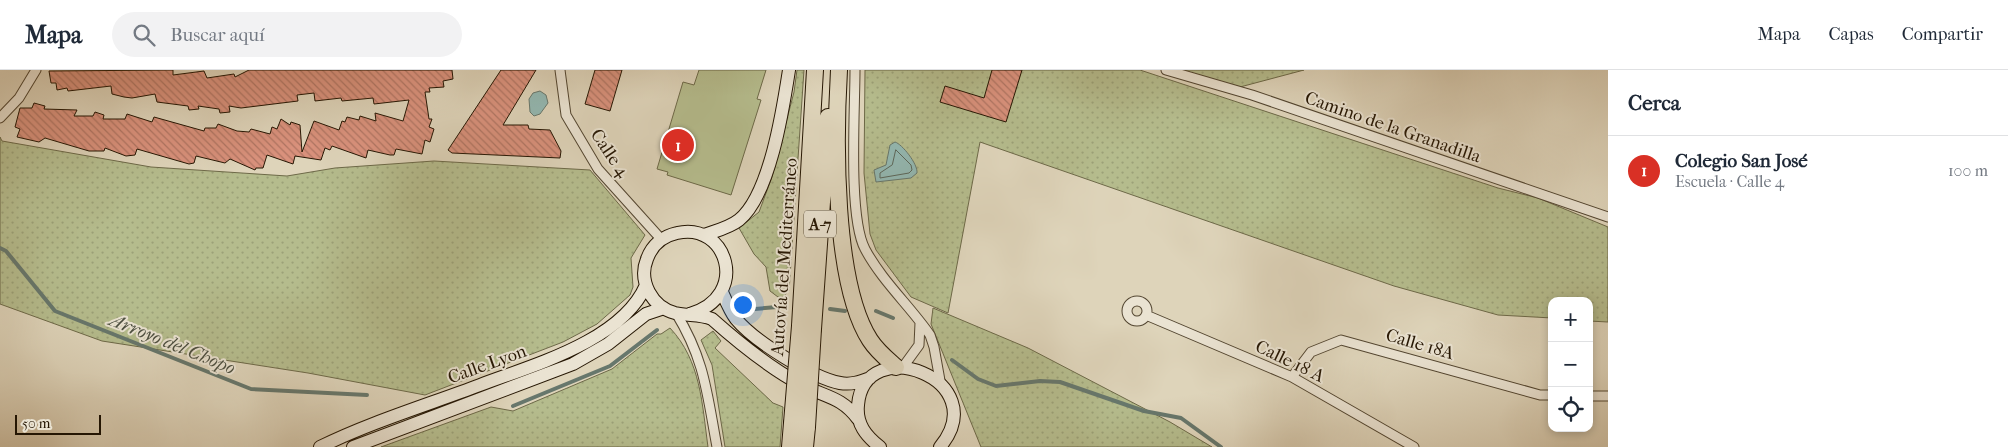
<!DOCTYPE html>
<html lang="es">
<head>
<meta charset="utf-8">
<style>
	:root { --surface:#fff; --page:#f2f2f3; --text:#1f2937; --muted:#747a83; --line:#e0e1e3; --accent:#d93025 }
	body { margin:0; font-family:"IM FELL French Canon",serif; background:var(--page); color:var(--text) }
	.controls { position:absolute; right:15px; bottom:15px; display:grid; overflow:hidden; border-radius:10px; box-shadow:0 2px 8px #0003 }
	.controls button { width:45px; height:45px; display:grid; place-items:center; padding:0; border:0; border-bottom:1px solid var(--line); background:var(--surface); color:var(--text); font:25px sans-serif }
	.scale { position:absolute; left:15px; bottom:12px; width:86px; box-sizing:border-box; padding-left:5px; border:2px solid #251603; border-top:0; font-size:14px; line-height:18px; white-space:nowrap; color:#251603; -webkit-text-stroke:4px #eae3d2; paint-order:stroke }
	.you { position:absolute; left:742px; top:234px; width:18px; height:18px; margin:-12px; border:4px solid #fff; border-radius:50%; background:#1a73e8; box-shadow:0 0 0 8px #1a73e833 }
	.badge { display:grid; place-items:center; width:32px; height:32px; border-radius:50%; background:var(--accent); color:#fff; font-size:16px; font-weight:700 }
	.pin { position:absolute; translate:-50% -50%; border:2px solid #fff; box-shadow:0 1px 5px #0006 }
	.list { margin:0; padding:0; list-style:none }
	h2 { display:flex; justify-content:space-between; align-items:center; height:65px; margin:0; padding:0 20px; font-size:21px }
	h2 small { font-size:16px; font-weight:400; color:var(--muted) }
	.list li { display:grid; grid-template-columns:32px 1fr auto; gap:15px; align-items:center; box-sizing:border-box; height:70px; padding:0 20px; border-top:1px solid var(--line) }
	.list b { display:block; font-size:19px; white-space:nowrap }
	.list p { margin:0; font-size:16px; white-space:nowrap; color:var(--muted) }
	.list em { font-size:16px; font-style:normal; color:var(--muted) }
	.icon { flex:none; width:28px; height:28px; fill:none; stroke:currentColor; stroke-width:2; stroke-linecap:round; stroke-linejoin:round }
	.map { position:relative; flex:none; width:1608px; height:377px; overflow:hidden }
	header { display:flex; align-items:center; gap:30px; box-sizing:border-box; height:70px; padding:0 25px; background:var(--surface); border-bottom:1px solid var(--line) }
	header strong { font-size:24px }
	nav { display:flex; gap:28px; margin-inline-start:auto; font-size:18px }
	.search { width:350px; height:45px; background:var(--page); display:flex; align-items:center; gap:12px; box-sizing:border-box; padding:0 18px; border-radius:28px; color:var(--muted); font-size:19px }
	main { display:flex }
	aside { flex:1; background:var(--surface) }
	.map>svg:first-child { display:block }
</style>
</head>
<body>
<header>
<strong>Mapa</strong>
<div class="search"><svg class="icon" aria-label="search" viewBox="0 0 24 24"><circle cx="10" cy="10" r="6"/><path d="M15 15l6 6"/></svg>Buscar aquí</div>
<nav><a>Mapa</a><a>Capas</a><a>Compartir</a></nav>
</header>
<main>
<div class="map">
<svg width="1608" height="377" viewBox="0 0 1608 377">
	<defs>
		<pattern id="grass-dots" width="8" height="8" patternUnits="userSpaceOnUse" patternTransform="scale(1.25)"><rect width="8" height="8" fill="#b5bc8d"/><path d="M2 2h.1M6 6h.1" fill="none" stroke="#9ca178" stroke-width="1.8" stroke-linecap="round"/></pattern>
		<pattern id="building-back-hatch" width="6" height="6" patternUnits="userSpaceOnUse" patternTransform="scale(1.25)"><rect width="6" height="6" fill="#d9917c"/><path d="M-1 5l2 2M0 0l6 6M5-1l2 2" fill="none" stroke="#b07563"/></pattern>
	</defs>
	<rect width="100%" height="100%" fill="#ded4ba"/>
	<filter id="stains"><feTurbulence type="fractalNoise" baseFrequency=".004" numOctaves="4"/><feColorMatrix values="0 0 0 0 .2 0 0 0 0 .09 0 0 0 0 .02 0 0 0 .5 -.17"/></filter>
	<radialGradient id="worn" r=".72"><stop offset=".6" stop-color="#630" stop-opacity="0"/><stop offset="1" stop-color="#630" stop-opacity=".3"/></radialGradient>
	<!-- grass -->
	<path fill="url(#grass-dots)" stroke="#6d6948" d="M797 0H804L790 207 789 221 783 227H778L770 221 766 197 754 184 739 158 759 142 772 107 794 22Z
		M865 0H1140L1498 118 1538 128 1608 157V252L1589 251V231H1552V248L1498 245 1394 216 980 72 948 243 911 227 876 180 870 164 864 103Z
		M1181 0H1304L1240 17Z
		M0 67 2 71 151 97 287 106 335 98 434 91 590 100 645 165 631 188 633 217 630 225 597 254 563 272 425 325 308 303 102 271 0 234Z
		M933 238 1028 278 1170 352 1212 377H981L931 254Z
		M670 258C701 291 702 334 708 377H381L491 337 513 341 612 299 657 264H661Z
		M713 261 721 271 715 278 773 333 783 337 780 377H725L712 295 701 270Z"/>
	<!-- park -->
	<path fill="#b5bc8d" stroke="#6d6948" d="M699 0H766L757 29 761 30 731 125 667 105 668 102 657 99 683 12 694 15Z"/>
	<!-- water -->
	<path fill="#93b8b2" stroke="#67776c" d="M540 21 546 25 548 33 540 44 534 46 530 42 529 29 533 23Z
		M895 72C902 74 918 94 917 103L911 108 876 112 874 100 886 95 890 75Z"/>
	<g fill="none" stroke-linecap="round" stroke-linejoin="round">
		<!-- shore -->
		<path stroke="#5c675a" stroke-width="1" d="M896 80 911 95 912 100 909 103 880 108V103L892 95Z"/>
		<!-- stream -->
		<path stroke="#67776c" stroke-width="4" d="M0 178 6 181 55 241 251 319 367 325
			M755 239 777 237
			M830 239 845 241
			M876 241 893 248
			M952 290 978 309 996 316 1040 311 1060 312 1144 341 1181 348 1221 377
			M513 336 610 296 657 260"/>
	</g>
	<!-- building -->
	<path fill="url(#building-back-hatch)" stroke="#251603" d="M173 0V5L204 1 207 8 234 4 235 7 249 0H452L453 9 443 11 444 17 429 18 430 22H425L429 49H432L429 57 434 59 430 72 425 70 422 84 396 79 394 85H390L368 80 366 88 332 76 330 80 325 78 321 90 295 86 293 94 267 85 263 98H256L255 100 230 89 225 93 196 86 194 93 189 94 137 79 135 85 126 86 105 78 104 81H89L45 68 39 72 17 67 20 59 15 57 20 38H32L34 33 45 36 44 39 77 40 74 46H93L95 42 104 45 103 49H125L127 44 152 52 154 47 204 61 205 58H216L218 54 237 61 249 62 251 59 270 64 272 57 277 59 281 49 290 55 291 52 300 55 302 82 314 51 339 60 342 51 345 52 347 47 359 50 360 46 376 51 375 43 403 51 409 30 374 34 373 28 342 31 341 28 315 31 314 23 297 25 298 31 241 38 229 36 230 42 220 43 219 39 198 36 199 39 189 40 188 36 157 32 155 24 132 28 124 27 112 24 111 16 68 21 67 18 57 20 56 13H51L49 1Z
		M501 0H536L503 55H528L529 59 550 60 561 81 560 88 452 83 448 80Z
		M595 0H622L610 41 585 34Z
		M992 0H1022L1006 52 940 32 945 16 984 28Z"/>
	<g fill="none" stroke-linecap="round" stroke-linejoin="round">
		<!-- street casing -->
		<g stroke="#534631" stroke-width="11">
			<path id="street" d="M560 0 566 45 598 99 661 169
				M855 0C855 41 848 147 865 179 882 211 910 236 930 265L934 277 941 316
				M1166 0 1252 25 1608 147
				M0 48 19 28 36 0
				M1127 241a10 10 0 1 1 20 0a10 10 0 1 1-20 0Z
				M676 243C705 290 707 324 717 377
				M1146 245 1292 307 1414 377
				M903 297 919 275 920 253
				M1292 307 1311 282 1341 270 1540 325H1552
				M1589 326H1608"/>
		</g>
		<!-- secondary casing -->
		<g stroke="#251603" stroke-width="14">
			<path id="secondary" d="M704 165C715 161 729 158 739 150 770 125 783 39 789 0
				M722 222C726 231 730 241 736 249 754 271 813 308 840 313 851 315 860 312 870 308
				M690 244C751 226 727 151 677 163 663 166 652 175 647 189 638 211 652 237 675 243 688 246 700 244 712 249 739 273 768 297 800 314 824 327 841 326 858 349
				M320 377C371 352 427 335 480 315 533 295 622 271 646 215
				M353 377 573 294 608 274 646 244 664 238
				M880 377C866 366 856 354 858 335 864 261 996 309 940 377"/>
		</g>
		<!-- highway casing -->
		<g stroke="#251603" stroke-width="18">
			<path id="highway" d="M839 0C835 68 833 213 870 270 877 281 887 289 896 297
				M800 256 815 0
				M813 259 828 47
				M790 377 792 353
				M805 377 807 357"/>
		</g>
		<!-- street -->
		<use href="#street" stroke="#eae3d2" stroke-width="9"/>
		<!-- secondary -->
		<use href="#secondary" stroke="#eae3d2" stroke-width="12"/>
		<!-- highway -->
		<use href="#highway" stroke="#ded4ba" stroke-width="16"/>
		<!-- highway-bridge casing -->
		<g stroke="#251603" stroke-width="18" stroke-linecap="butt">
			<path id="highway-bridge" d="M792 353 800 256
				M807 357 813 259"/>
		</g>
		<!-- highway-bridge -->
		<use href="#highway-bridge" stroke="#ded4ba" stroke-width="16"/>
	</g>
	<g text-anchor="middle" stroke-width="4" stroke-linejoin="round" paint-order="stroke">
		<!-- shield labels -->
		<rect fill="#eae3d2" stroke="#605441" stroke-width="1" x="804" y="140.5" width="32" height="27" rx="4"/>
		<g font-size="16" font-weight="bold" fill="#251603">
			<text x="820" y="160">A-7</text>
		</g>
		<!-- street labels -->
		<g font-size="18" fill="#251603" stroke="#eae3d2">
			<text transform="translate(1393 57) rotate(19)" y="6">Camino de la Granadilla</text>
			<text transform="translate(610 83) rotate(56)" y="6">Calle 4</text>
			<text transform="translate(784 187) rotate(-86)" y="6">Autovía del Mediterráneo</text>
			<text transform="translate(1420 274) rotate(16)" y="6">Calle 18A</text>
			<text transform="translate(1290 291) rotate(26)" y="6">Calle 18 A</text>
			<text transform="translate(487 294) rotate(-20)" y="6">Calle Lyon</text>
		</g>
		<!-- water labels -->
		<g font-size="19" font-style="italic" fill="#4c4f40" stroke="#eae3d2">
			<text transform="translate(173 273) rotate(22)" y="7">Arroyo del Chopo</text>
		</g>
	</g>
	<rect width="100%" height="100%" filter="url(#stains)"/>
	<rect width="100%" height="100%" fill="url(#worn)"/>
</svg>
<div class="controls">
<button>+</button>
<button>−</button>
<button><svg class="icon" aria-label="locate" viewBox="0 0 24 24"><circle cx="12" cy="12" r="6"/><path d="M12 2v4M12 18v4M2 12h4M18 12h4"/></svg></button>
</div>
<div class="scale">50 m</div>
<div class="you"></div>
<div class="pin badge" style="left:678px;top:75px">1</div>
</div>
<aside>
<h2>Cerca<small></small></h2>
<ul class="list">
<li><span class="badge">1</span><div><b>Colegio San José</b><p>Escuela · Calle 4</p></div><em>100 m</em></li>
</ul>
</aside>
</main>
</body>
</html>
